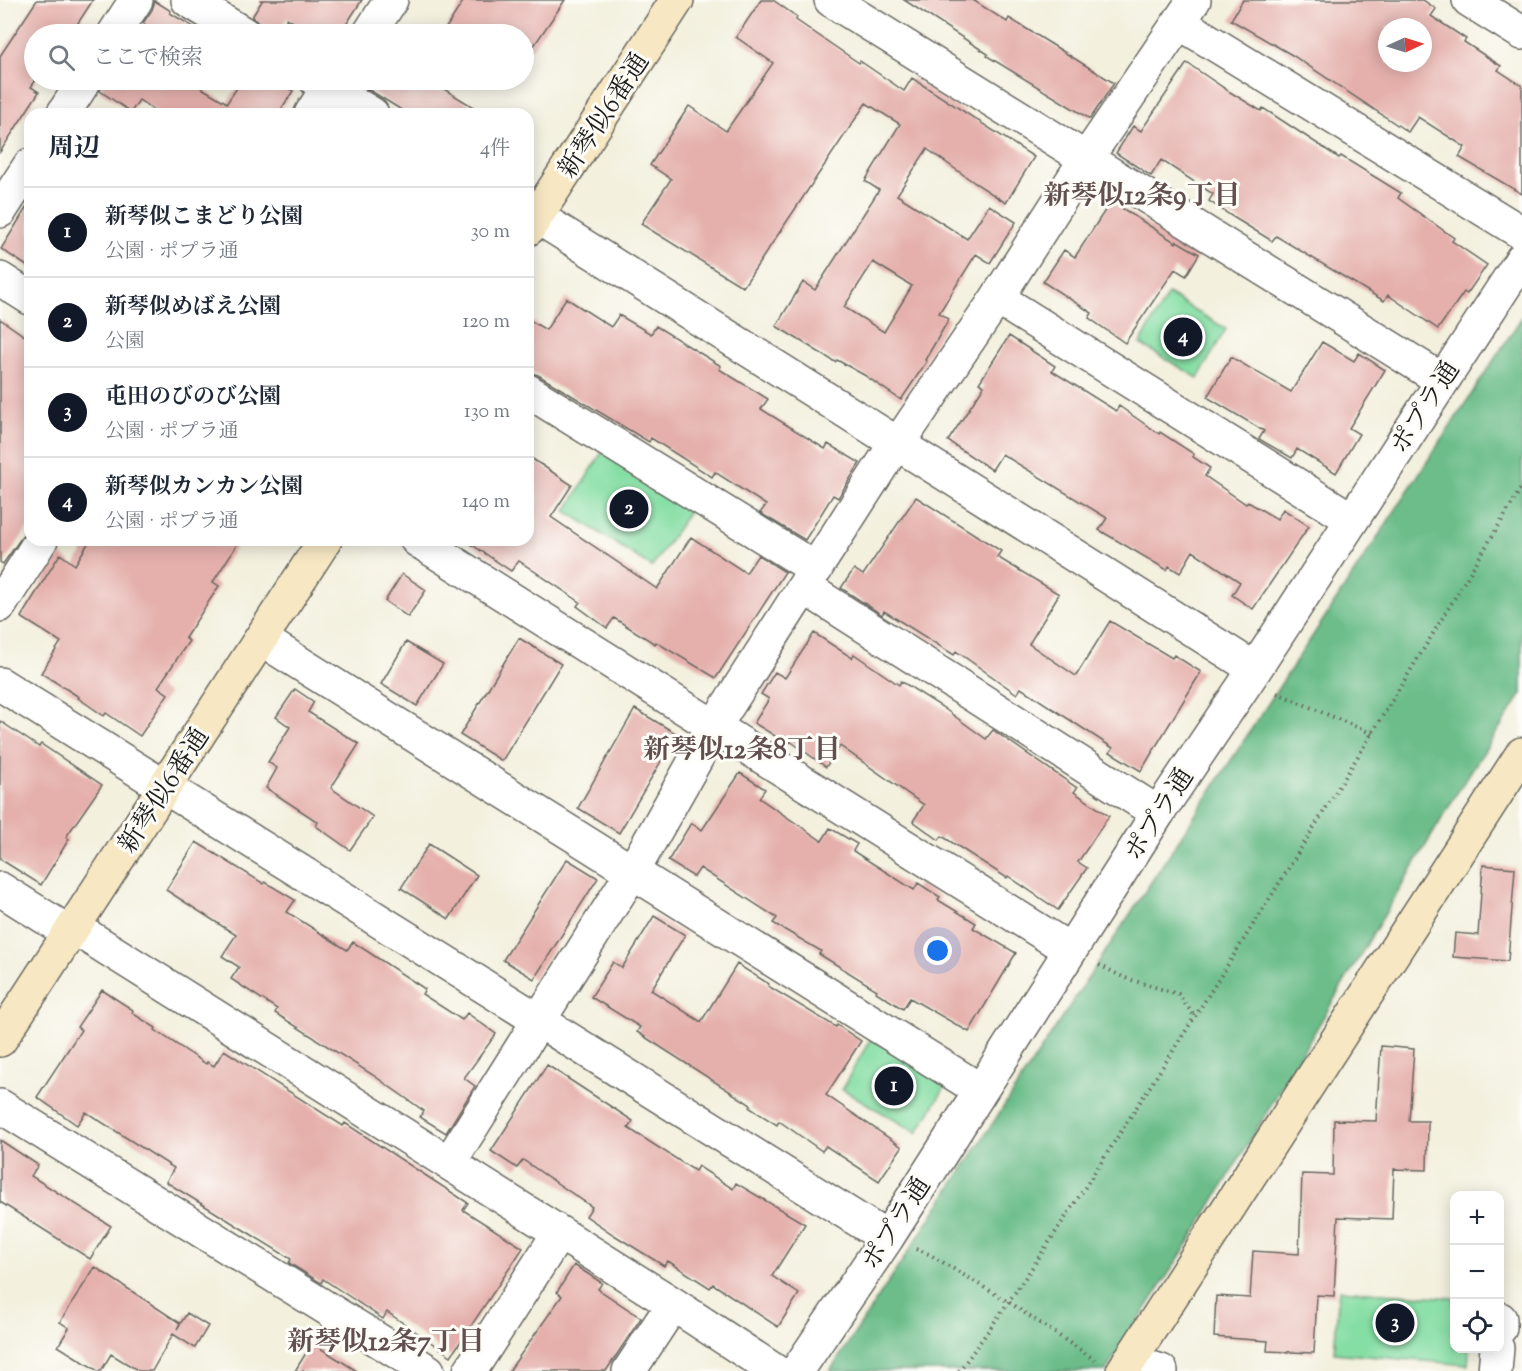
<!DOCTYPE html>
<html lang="ja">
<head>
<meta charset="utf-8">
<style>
	:root { --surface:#fff; --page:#f2f2f3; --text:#1f2937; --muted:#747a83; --line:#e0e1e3; --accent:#111827 }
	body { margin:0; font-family:"Sorts Mill Goudy","Noto Serif JP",serif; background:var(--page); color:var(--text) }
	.controls { position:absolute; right:18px; bottom:18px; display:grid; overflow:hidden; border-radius:12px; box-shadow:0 3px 15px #0003 }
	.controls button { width:54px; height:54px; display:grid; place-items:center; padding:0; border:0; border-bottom:2px solid var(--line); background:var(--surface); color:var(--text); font:30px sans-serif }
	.compass { position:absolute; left:1378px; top:18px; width:54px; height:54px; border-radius:50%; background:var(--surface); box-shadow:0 3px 15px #0003; rotate:86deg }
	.you { position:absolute; left:938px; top:951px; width:21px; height:21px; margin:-15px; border:4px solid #fff; border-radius:50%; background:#1a73e8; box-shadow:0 0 0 9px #1a73e833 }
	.badge { display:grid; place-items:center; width:39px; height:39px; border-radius:50%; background:var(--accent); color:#fff; font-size:20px; font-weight:700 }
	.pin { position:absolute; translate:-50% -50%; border:3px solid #fff; box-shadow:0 2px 6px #0006 }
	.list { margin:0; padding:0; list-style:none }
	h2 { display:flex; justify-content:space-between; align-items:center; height:78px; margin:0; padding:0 24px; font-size:26px }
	h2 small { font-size:20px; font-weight:400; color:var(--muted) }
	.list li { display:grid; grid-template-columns:39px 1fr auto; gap:18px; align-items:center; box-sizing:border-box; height:90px; padding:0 24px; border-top:2px solid var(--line) }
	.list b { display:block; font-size:22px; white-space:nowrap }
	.list p { margin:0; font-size:20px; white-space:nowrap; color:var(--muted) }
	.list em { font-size:20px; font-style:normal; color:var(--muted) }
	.icon { flex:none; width:33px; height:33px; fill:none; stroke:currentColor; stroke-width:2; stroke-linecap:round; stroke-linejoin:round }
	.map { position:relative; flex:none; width:1522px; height:1371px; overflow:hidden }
	.search { position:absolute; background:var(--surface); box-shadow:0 3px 15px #0003; left:24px; top:24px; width:510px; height:66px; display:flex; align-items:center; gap:15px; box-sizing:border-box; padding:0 21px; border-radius:33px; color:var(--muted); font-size:22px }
	.panel { position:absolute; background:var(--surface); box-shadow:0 3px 15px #0003; left:24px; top:108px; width:510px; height:438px; border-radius:18px }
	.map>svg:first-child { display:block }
</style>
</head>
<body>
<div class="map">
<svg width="1522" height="1371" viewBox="0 0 1522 1371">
	<rect width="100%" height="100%" fill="#fdfcf7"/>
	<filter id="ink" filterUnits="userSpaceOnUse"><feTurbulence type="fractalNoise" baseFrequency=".0167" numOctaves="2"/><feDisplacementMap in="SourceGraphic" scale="12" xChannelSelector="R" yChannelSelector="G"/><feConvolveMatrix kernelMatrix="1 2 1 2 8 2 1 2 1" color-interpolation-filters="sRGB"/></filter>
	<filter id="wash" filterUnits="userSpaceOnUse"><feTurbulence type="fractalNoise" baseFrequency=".008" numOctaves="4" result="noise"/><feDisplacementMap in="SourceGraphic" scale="24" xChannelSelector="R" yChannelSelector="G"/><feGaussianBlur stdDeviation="1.35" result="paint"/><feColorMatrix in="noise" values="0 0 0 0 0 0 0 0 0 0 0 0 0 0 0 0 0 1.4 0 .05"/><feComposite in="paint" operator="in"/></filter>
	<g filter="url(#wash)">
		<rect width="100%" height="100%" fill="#f3f0de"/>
		<!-- green -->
		<path fill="#85dea4" stroke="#507d60" stroke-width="1.5" d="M1168 294 1226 329 1198 378 1140 344Z
			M604 449 692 507 652 567 566 511Z
			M871 1038 947 1084 917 1133 842 1089Z
			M1339 1290 1454 1298V1348L1469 1349 1468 1365 1334 1353Z"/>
		<!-- forest -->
		<path fill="#6cbd8a" stroke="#446c53" stroke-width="1.5" d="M1522 317V694L1460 788 1193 1236 1106 1371H830Z"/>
		<g id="blocks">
			<!-- building -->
			<path fill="#e5b0ac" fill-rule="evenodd" d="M37 0H93L71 34H34V80H36L31 87 39 92 0 152V56Z
				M260 0H362L340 34H312L287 18 277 34H263L260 25 252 17 262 1Z
				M464 0H565L531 50 524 45V34H442Z
				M761 0H773L797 17 796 20 859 63 860 61 904 91 912 78 1034 157 1006 203 975 183 927 149 897 195 967 239 989 205 1016 222 990 263 976 254 939 313 949 319 925 360 927 361 901 400 864 375 837 360 835 362 776 326 803 282 815 290 879 190 865 181 900 124 866 103 743 287 641 224 671 179 650 165 689 106 726 131 773 63 736 37ZM873 262 912 286 884 332 844 307Z
				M904 0H973L1007 22 1009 18 1114 83 1090 119 987 56 988 54Z
				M1243 0H1423L1436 9 1431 16 1466 39 1464 42 1501 66 1498 70 1522 86V194L1459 157 1465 147 1418 117 1408 132 1292 55 1231 20ZM1387 27H1423V63H1387Z
				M155 1 171 11 170 13 205 34H160L143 23 152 10Z
				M1187 63 1230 92 1261 111 1263 108 1339 158 1341 156 1401 193 1398 198 1454 238 1452 241 1487 265 1467 294 1464 292 1438 329 1388 295 1384 301 1276 236 1272 241 1233 217 1209 201 1213 194 1161 160 1151 176 1116 153 1133 126 1141 131Z
				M104 80H188L227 103 242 80H275L293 91 278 114H160L139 100 131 112 100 91Z
				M353 80H429L485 114H408Z
				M1111 201 1176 243 1177 241 1199 254 1186 276 1175 269 1125 343 1089 318 1092 313 1043 282 1064 250 1075 257Z
				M30 202V268L1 249Z
				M566 298 611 327 619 315 651 334 656 326 721 366 719 369 768 399 761 409 825 449 828 444 860 463 838 498 833 495 805 540 760 513 766 505 715 472 712 477 651 438 649 442 538 375 528 372V319L546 330Z
				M0 319 30 340V525L3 564 0 562Z
				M1009 336 1055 366 1052 371 1116 411 1119 406 1159 434 1160 432 1194 454 1193 457 1210 468 1205 476 1246 504 1248 502 1277 519 1283 509 1309 526 1253 609 1232 595 1240 582 1193 551 1180 573 1169 566 1167 570 1099 530 1107 518 1002 454 992 470 948 441 984 386 979 383Z
				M1322 342 1354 361 1359 353 1385 370 1349 428 1359 434 1336 473 1297 449 1292 458 1259 439 1264 431 1207 397 1231 357 1291 392Z
				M528 456 572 485 551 517 657 589 691 537 746 573 758 555 785 572 716 678 656 642 655 644 614 618 607 628 577 606 580 602 519 561 511 571 465 540H528Z
				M916 497 1001 551 997 557 1059 594 1029 644 1076 676 1110 621 1172 658 1174 655 1201 672 1141 771 1110 752 1113 748 1021 688 1017 694 956 651 954 655 884 611 882 615 841 588 854 569 863 575Z
				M90 540H240L213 582 219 586 185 638 189 641 158 687 168 694 140 736 106 713 104 716 78 698 79 697 41 673 61 642 21 617 60 554 75 565Z
				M402 574 426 590 408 617 385 601Z
				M814 633 852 658 854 654 899 685 901 681 942 707 986 739 993 730 1077 788 1074 792 1109 816 1078 862 1087 868 1058 910 1008 876 1007 878 942 836 939 840 913 821 924 805 840 746 826 767 790 741 788 744 754 723 769 699 761 694 775 672 785 678Z
				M519 638 561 664 502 761 460 735Z
				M406 642 443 664 417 706 381 684Z
				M295 689 314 702 308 712 359 744 331 788 373 817 350 850 316 826 318 822 266 788 277 768 268 762 290 727 276 717Z
				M635 709 677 734 619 833 578 808Z
				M0 721 39 747 41 744 102 785 66 837 69 839 41 885 0 859Z
				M740 773 765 789 759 798 822 841 830 828 857 844 853 851 914 890 918 883 940 897 938 900 976 923 973 928 1016 953 969 1032 910 998 903 1009 876 992 877 990 819 954 821 951 773 923 777 918 700 868 694 877 668 861 691 823 702 830Z
				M196 842 264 884 265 882 295 900 287 912 347 950 353 942 425 989 422 994 462 1020 467 1013 496 1034 464 1078 475 1086 446 1133 420 1117 424 1111 373 1075 275 1013 277 1009 231 979 239 967 222 956 236 935 166 890Z
				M429 844 477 875 449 919 401 888Z
				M567 859 598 878 534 979 503 960Z
				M1483 865 1515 868 1508 961 1453 957 1455 933 1478 935Z
				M654 916 685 935 651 990 701 1022 737 964 769 984 768 986 836 1027 837 1025 861 1041 826 1095 902 1147 879 1181 826 1146 822 1151 779 1121 777 1125 750 1108 751 1105 637 1032 640 1027 591 997 613 962 622 968Z
				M102 990 133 1010 132 1013 156 1028 155 1030 206 1064 207 1062 214 1066 224 1050 343 1126 345 1123 468 1203 463 1210 523 1248 451 1356 387 1312 383 1319 323 1279 321 1283 289 1263 291 1259 166 1182 174 1168 86 1112 77 1125 37 1097 81 1030 77 1027Z
				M1381 1046 1414 1049 1409 1121H1428L1427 1170 1394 1169 1392 1219 1338 1217 1334 1296 1317 1295 1314 1353 1267 1351 1268 1341 1214 1337 1216 1296 1250 1298 1253 1251 1299 1254 1302 1174 1333 1175 1334 1120 1376 1121Z
				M547 1065 633 1121 628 1128 695 1171 698 1166 733 1189 736 1183 805 1224 772 1276 799 1294 778 1327 713 1284 710 1288 668 1261 664 1266 614 1235 586 1216 592 1207 523 1160 517 1168 491 1151Z
				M0 1140 38 1165 31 1176 111 1226 90 1259 0 1202Z
				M574 1265 602 1283 598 1289 641 1318 606 1371H509L562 1296 557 1292Z
				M95 1267 180 1323 177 1329 187 1313 208 1326 195 1348 173 1334 152 1371H139L111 1354 101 1371H98L58 1346 69 1328 60 1322Z
				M312 1343 357 1371H295Z"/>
		</g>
	</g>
	<g filter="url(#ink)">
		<use href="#blocks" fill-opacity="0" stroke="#676660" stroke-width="1.5"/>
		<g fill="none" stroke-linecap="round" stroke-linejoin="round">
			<!-- street casing -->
			<g stroke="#676660" stroke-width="36">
				<path id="street" d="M188 0 244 34
					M831 0 1442 380
					M1469 0 1522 33
					M1180 23 1522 233
					M114 34 136 0
					M369 34 391 0
					M316 80 372 114
					M63 114 85 80
					M311 114 328 87
					M0 211 30 165
					M528 211 1255 669
					M0 279 30 298
					M997 298 1351 519
					M528 391 816 569
					M898 444 997 298 1086 159 1194 0
					M417 540 1070 950
					M804 587 1158 813
					M0 605 41 540
					M261 639 980 1090
					M0 684 887 1238
					M0 889 70 933
					M73 927 673 1304 775 1371
					M0 1106 428 1371
					M449 1163 633 871 714 727 896 443
					M1500 1328V1319
					M1129 1361 1161 1371
					M470 1371 559 1233
					M629 1371 673 1304
					M797 1371 887 1238 1158 813 1255 669 1522 259
					M1495 1371 1497 1348"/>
			</g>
			<!-- secondary casing -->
			<g stroke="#676660" stroke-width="36">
				<path id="secondary" d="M528 229 677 0
					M0 1040 325 540
					M1123 1371 1522 754"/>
			</g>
			<!-- path -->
			<path stroke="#676660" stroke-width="4" stroke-dasharray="1.5 4.5" stroke-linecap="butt" d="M1277 693 1373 734
				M1099 965 1125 978 1178 994 1195 1017
				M916 1249 929 1254 1010 1303 1095 1360
				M959 1371C1026 1281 1086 1186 1147 1091 1276 892 1399 690 1522 487"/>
			<!-- street -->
			<use href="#street" stroke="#fff" stroke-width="33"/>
			<!-- secondary -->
			<use href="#secondary" stroke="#f7e8c3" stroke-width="33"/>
		</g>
	</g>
	<g text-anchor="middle" stroke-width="6" stroke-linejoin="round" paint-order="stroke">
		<!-- street labels -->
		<g font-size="26" fill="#1c1c1c" stroke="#fdfcf7">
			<text transform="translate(603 115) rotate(-57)" y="9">新琴似6番通</text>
			<text transform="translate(1424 407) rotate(-57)" y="9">ポプラ通</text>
			<text transform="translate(163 790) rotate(-57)" y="9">新琴似6番通</text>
			<text transform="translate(1158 814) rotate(-57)" y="9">ポプラ通</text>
			<text transform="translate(895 1223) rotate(-57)" y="9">ポプラ通</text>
		</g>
		<!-- neighbourhood labels -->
		<g font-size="27" font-weight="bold" fill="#62504e" stroke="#fdfcf7">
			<text x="1142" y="204">新琴似12条9丁目</text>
			<text x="742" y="758">新琴似12条8丁目</text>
			<text x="386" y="1350">新琴似12条7丁目</text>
		</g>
	</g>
</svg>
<div class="controls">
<button>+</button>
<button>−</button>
<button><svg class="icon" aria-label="locate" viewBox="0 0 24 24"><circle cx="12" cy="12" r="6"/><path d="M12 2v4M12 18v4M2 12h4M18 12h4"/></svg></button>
</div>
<svg class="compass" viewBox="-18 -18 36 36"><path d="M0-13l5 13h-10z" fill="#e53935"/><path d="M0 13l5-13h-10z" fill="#747a83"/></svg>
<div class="you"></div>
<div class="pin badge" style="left:894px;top:1086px">1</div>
<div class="pin badge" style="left:629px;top:509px">2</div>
<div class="pin badge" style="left:1395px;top:1323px">3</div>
<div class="pin badge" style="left:1183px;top:337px">4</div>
<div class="search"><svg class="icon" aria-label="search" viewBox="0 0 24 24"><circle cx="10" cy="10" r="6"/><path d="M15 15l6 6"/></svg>ここで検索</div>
<section class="panel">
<h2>周辺<small>4件</small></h2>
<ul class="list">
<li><span class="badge">1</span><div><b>新琴似こまどり公園</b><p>公園 · ポプラ通</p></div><em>30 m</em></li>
<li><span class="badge">2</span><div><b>新琴似めばえ公園</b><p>公園</p></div><em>120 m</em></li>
<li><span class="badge">3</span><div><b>屯田のびのび公園</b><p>公園 · ポプラ通</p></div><em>130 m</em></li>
<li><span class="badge">4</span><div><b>新琴似カンカン公園</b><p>公園 · ポプラ通</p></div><em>140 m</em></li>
</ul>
</section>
</div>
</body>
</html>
